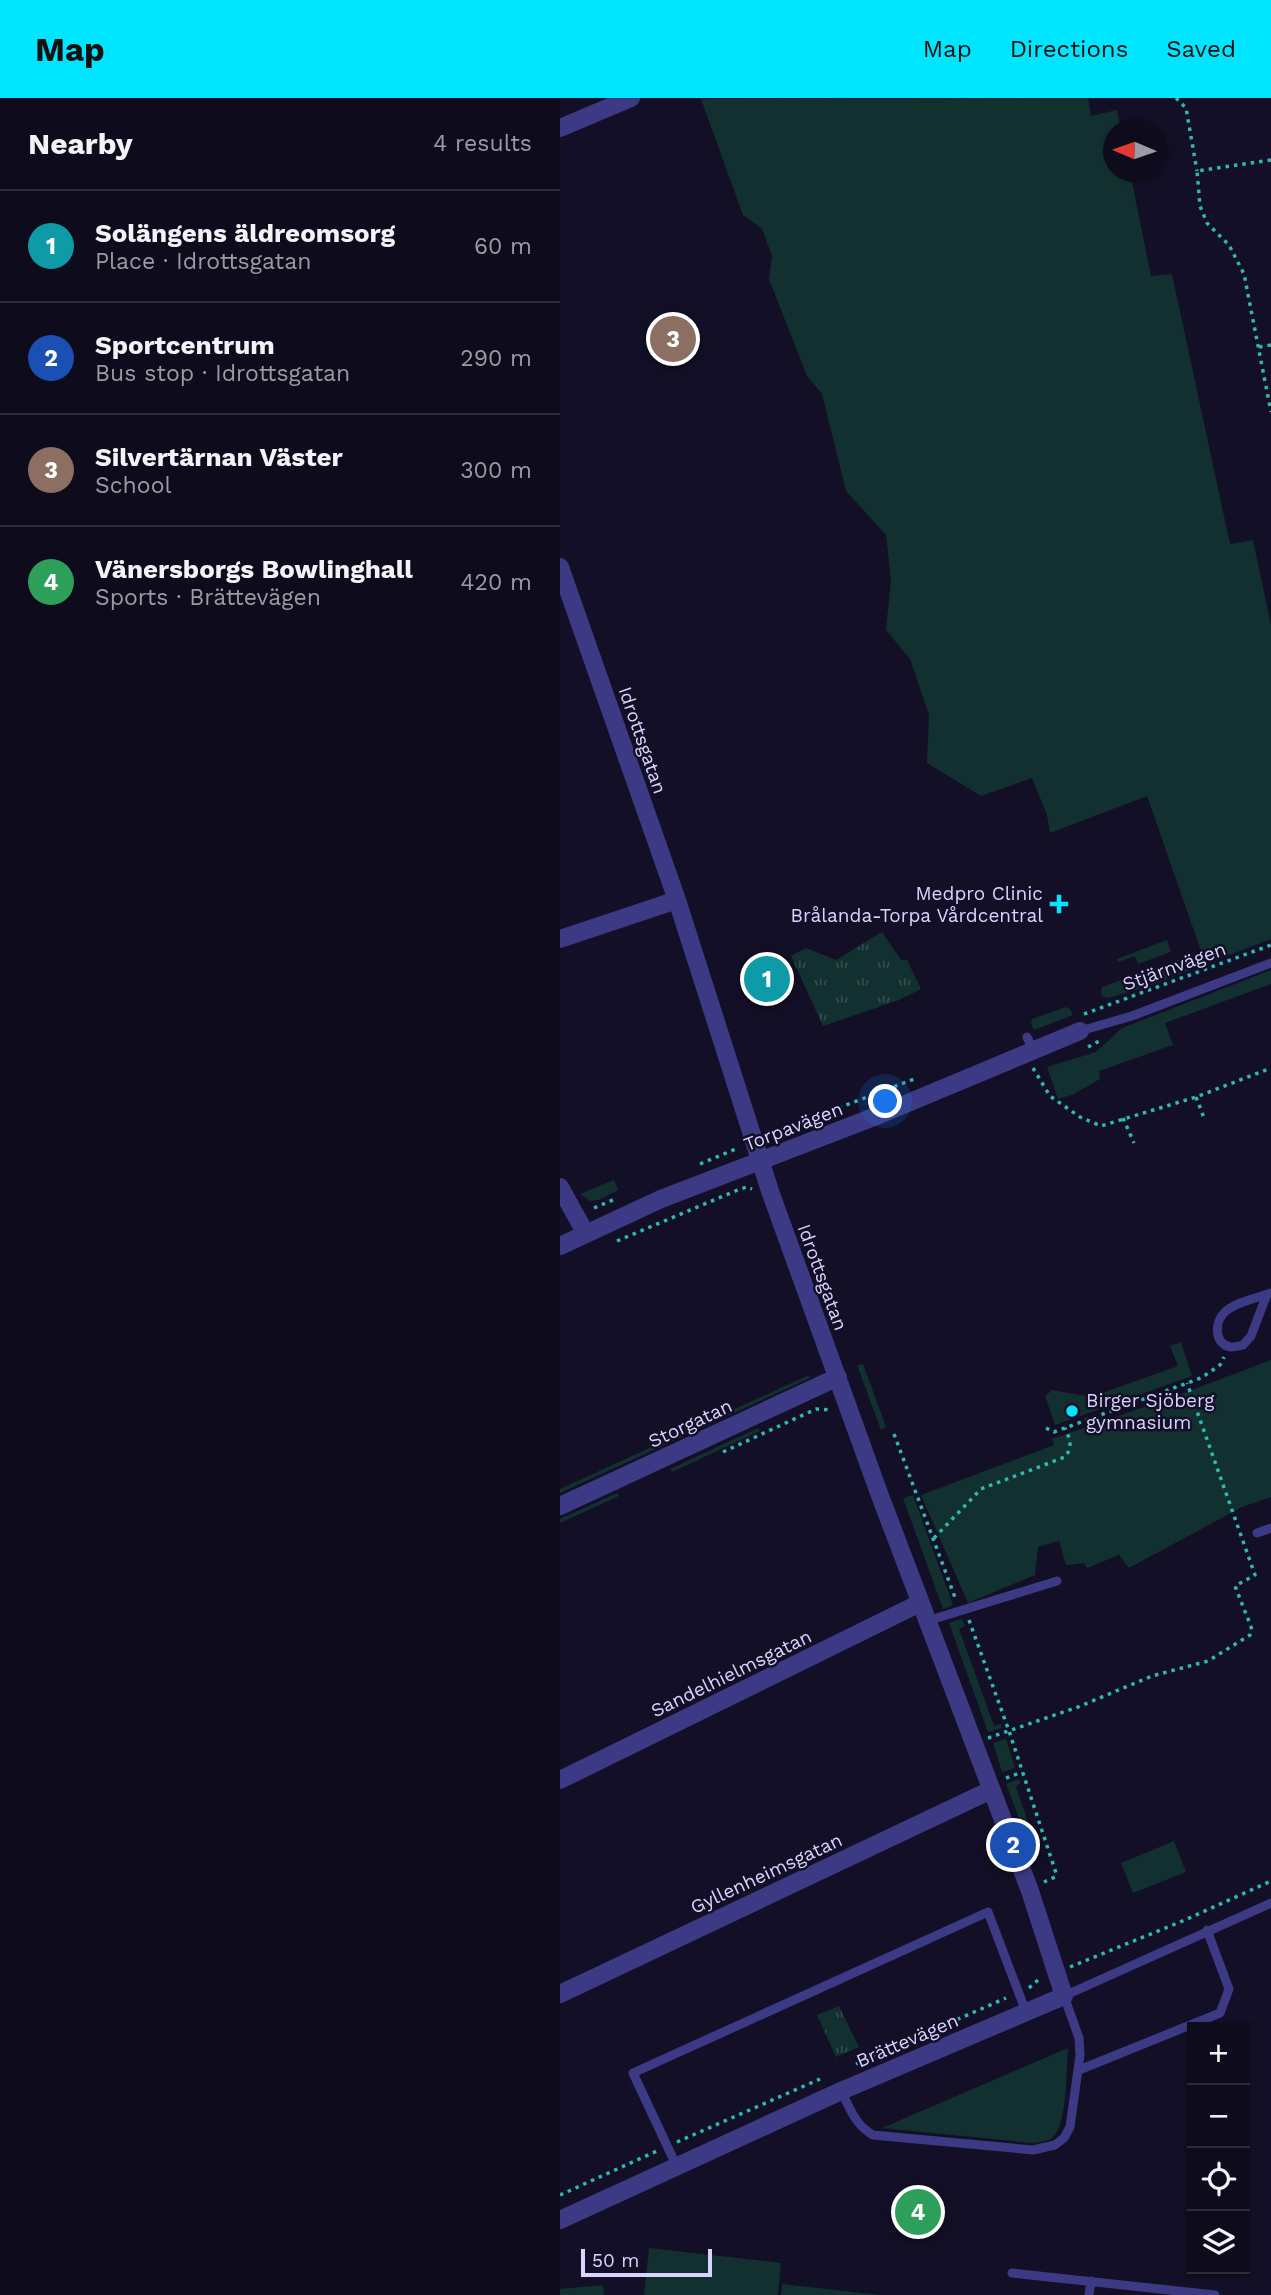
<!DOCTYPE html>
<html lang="en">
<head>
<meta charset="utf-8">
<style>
	:root { --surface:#0e0b1c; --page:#1c1929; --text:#f1f3f6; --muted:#9b9ba3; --line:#2e2b3b; --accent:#00e5ff }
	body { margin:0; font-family:"Work Sans",sans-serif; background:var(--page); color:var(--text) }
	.controls { position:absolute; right:21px; bottom:21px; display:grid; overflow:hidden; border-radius:0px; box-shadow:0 2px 5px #0004 }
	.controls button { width:63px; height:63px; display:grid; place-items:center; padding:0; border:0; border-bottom:2px solid var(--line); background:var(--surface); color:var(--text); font:35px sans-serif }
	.compass { position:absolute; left:543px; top:21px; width:63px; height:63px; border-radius:50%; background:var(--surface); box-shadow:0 2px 5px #0004; rotate:272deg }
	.scale { position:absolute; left:21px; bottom:18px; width:131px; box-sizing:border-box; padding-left:7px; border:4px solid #d9d4ff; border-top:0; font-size:19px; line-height:24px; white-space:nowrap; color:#d9d4ff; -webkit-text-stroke:5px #130f26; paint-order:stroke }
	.you { position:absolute; left:326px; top:1004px; width:24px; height:24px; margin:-18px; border:5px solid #fff; border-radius:50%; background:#1a73e8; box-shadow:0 0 0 10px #1a73e833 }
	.badge { display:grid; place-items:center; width:46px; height:46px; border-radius:50%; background:var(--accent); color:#fff; font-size:23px; font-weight:700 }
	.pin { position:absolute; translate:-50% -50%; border:4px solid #fff; box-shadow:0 2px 7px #0006 }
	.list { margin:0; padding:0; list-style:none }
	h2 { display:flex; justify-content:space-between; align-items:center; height:91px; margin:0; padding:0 28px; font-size:30px }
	h2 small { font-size:23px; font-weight:400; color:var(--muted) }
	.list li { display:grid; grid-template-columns:46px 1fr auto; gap:21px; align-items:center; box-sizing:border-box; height:112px; padding:0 28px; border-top:2px solid var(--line) }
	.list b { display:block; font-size:26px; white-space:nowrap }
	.list p { margin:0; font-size:23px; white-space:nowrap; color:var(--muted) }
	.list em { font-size:23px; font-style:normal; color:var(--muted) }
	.icon { flex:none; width:38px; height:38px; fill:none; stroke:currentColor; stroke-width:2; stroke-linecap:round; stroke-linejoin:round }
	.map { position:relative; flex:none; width:711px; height:2197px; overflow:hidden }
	header { display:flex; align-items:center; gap:42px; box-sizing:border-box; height:98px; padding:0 35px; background:var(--accent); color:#111 }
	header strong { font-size:33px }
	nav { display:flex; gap:38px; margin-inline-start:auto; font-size:24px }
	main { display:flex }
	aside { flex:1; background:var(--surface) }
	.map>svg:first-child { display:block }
</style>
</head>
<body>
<header>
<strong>Map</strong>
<nav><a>Map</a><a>Directions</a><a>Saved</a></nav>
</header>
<main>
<aside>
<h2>Nearby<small>4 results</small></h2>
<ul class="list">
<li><span class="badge" style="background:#0f9aa8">1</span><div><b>Solängens äldreomsorg</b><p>Place · Idrottsgatan</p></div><em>60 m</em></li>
<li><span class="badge" style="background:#1a4fb4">2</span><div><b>Sportcentrum</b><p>Bus stop · Idrottsgatan</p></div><em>290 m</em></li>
<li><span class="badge" style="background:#8d6e63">3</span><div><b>Silvertärnan Väster</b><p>School</p></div><em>300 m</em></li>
<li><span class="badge" style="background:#2e9e5b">4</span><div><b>Vänersborgs Bowlinghall</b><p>Sports · Brättevägen</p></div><em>420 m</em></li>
</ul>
</aside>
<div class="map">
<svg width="711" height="2197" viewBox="0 0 711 2197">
	<defs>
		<pattern id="park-tufts" width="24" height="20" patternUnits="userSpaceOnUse" patternTransform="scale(1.75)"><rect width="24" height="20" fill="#12302f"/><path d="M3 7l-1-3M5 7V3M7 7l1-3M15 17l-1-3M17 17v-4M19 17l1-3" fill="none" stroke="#344d4e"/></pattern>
	</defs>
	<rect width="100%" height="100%" fill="#130f26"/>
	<!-- grass -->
	<path fill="#12302f" d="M528 0 531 18 557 12 561 31 554 32V74H570L591 178 612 176 670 446 693 442 711 527V841L589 888 548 900 543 899 541 895 542 889 641 853 587 698 490 735 487 717 472 680 421 698 367 665 369 617 350 561 326 532 331 482 326 437 286 393 262 296 247 278 209 181 212 158 202 131 183 117 141 1Z
		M607 842 611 854 578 866 575 858 558 864 557 861Z
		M711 872V886L605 925 613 947 539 973 540 981 512 997 498 1001 487 969 536 954 562 930Z
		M506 909 510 911 513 917 474 932 471 926 472 921Z
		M54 1082 58 1092 39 1102 30 1103 20 1096Z
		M621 1244 632 1278 495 1327 485 1298 492 1292 531 1299 618 1268 610 1248Z
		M711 1262V1399L682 1409 569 1470 559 1457 527 1470 524 1465 506 1467 499 1443 478 1449 475 1477 408 1505 361 1397 494 1347 492 1341 624 1295Z
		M303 1266 326 1329 321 1332 297 1267Z
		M249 1277 250 1280 0 1395V1391Z
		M198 1330 200 1333 112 1374 110 1371Z
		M57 1395 59 1398 0 1425V1421Z
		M353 1397 393 1507 383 1511 343 1400Z
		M402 1521 405 1528 399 1531 434 1628 441 1626 442 1630 428 1634 389 1525Z
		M446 1641 455 1670 442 1674 433 1645Z
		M459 1681 460 1685 456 1689 472 1736 466 1738 446 1686Z
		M614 1743 626 1774 573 1795 561 1765Z
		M508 1950C506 1970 508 2025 493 2039 488 2044 480 2044 472 2045L322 2030Z
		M89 2150 221 2165 218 2197H84Z
		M222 2186 321 2197H221Z
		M43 2187 44 2197H0V2191Z"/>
	<!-- park -->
	<path fill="url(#park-tufts)" d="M322 834 341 862H347L361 891 339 902 263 928 231 858 246 850 276 862Z
		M279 1908 299 1949 276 1959 257 1917Z"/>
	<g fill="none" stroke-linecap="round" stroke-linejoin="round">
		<!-- path -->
		<path stroke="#2fb8b0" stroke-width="3.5" stroke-dasharray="3.5 5" stroke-linecap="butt" d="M616 0 626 10 637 73
			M711 62 637 73 640 108 647 125 669 147 684 176 711 314
			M699 249 711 247
			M524 916 711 847
			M528 949 543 941
			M473 970 490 998 520 1019 541 1028 636 999 711 970
			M636 999 644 1020
			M563 1020 574 1045
			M207 1037 357 980
			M140 1066 178 1050
			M34 1110 55 1101
			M57 1143 180 1091 187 1089 192 1091
			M486 1330 494 1334 641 1280 660 1267 664 1259
			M334 1336 396 1502
			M163 1354 256 1311 272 1312
			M374 1440 421 1391 505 1359C513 1349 510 1341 505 1330
			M409 1522 449 1633 496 1775 495 1779 484 1784
			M428 1640 518 1609 592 1578 648 1563 690 1537 692 1532 690 1526 675 1488 695 1477 627 1285
			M446 1680 462 1674
			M510 1869 625 1822 711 1783
			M469 1890 478 1882H483
			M296 1966 446 1900
			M117 2044 260 1981
			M0 2097 97 2053"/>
		<!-- service -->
		<path stroke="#3d3a85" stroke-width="9" d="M520 933 572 918 711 865
			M467 939 473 952
			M707 1196 691 1238 683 1247C679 1248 675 1249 671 1249 654 1247 654 1224 665 1214 676 1204 697 1200 711 1195
			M697 1435 711 1430
			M367 1523 497 1483
			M519 1972 660 1915 669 1891 647 1832
			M281 1993C290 2010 295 2027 313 2037L473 2052 495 2047 504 2040 510 2029 520 1957 519 1940 504 1898 711 1805
			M117 2069 73 1975 428 1814 466 1914
			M452 2175 655 2197
			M529 2197 531 2183"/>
		<!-- minor -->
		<path stroke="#3d3a85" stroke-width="18" d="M0 30 71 0
			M0 469 117 802 210 1093 319 1395 470 1793 504 1898 281 1993 0 2122
			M0 841 117 802
			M0 1089 26 1136
			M0 1148 101 1101 319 1017 520 933
			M0 1408 278 1279
			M0 1682 360 1505
			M0 1896 431 1692"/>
	</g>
	<!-- markers -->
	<g fill="#00e5ff" stroke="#130f26" stroke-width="2.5">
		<path d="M495.5 795.5h7v7h7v7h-7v7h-7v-7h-7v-7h7z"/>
		<circle cx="512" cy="1313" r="7"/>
	</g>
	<g text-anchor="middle" stroke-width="5" stroke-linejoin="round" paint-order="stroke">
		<!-- street labels -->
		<g font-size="19" fill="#d9d4ff" stroke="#130f26">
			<text transform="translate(83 642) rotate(71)" y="7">Idrottsgatan</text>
			<text transform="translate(614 868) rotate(-20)" y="7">Stjärnvägen</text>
			<text transform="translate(233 1028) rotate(-21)" y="7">Torpavägen</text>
			<text transform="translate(263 1179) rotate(70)" y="7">Idrottsgatan</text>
			<text transform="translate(130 1325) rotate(-25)" y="7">Storgatan</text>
			<text transform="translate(171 1575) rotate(-26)" y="7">Sandelhielmsgatan</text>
			<text transform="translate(206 1775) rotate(-25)" y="7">Gyllenheimsgatan</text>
			<text transform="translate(347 1942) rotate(-23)" y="7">Brättevägen</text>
		</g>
		<!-- poi labels -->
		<g font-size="19" fill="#d9d4ff" stroke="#130f26" text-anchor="end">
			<text x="483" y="802">Medpro Clinic<tspan x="483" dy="22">Brålanda-Torpa Vårdcentral</tspan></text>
			<text x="526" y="1309" text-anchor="start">Birger Sjöberg<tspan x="526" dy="22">gymnasium</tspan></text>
		</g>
	</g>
</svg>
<div class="controls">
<button>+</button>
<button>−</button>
<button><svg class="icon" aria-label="locate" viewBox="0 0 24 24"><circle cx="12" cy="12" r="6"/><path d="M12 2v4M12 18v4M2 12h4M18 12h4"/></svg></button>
<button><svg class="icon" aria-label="layers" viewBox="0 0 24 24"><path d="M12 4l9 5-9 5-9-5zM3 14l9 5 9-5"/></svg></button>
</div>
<svg class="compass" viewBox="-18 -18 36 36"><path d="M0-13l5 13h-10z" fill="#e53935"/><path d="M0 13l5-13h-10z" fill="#9b9ba3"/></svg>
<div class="scale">50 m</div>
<div class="you"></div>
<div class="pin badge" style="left:207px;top:881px;background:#0f9aa8">1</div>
<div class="pin badge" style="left:453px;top:1747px;background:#1a4fb4">2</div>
<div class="pin badge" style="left:113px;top:241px;background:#8d6e63">3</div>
<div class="pin badge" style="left:358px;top:2114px;background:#2e9e5b">4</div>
</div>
</main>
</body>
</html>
